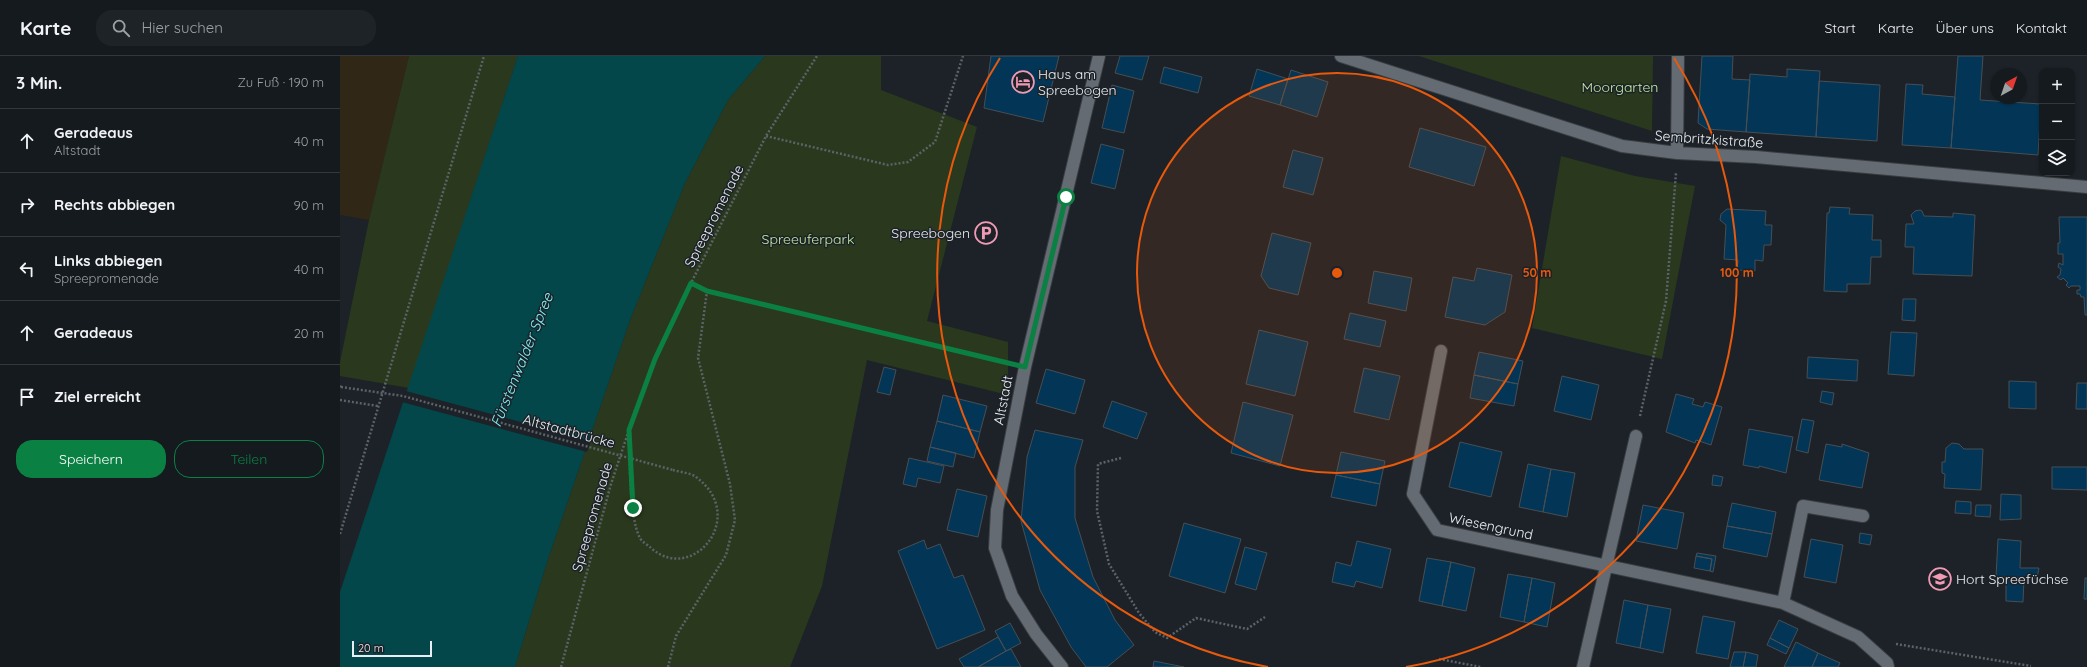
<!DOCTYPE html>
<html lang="de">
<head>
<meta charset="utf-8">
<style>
	:root { --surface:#151a1e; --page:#1e2327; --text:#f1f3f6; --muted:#9da1a4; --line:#34383c; --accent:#0b8043 }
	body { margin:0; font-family:Quicksand,sans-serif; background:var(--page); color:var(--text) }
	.controls { position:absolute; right:12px; top:12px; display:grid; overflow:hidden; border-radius:8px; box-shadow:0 1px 3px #0004 }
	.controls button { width:36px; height:36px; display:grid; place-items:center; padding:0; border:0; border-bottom:1px solid var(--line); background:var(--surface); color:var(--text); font:20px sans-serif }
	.compass { position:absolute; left:1651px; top:12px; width:36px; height:36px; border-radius:50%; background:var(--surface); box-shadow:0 1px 3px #0004; rotate:40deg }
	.scale { position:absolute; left:12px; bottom:10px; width:80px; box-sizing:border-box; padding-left:4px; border:2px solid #eaeef2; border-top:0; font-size:11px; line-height:14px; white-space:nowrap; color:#eaeef2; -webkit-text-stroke:3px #1c2228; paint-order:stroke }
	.stop { position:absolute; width:12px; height:12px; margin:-9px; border:3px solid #0b8043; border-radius:50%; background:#fff }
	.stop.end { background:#0b8043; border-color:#fff; box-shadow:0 1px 4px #0008 }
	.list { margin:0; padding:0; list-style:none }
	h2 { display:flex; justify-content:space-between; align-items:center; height:52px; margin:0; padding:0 16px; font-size:17px }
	h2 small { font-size:13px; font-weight:400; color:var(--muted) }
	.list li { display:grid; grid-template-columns:26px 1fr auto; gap:12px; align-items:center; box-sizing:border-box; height:64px; padding:0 16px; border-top:1px solid var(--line) }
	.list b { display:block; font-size:15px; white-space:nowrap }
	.list p { margin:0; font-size:13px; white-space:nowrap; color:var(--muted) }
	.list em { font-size:13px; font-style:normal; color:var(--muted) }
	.actions { display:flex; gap:8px; padding:12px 16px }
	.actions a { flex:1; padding:9px 0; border:1px solid var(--accent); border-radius:16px; text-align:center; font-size:14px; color:var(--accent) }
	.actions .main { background:var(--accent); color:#fff }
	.icon { flex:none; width:22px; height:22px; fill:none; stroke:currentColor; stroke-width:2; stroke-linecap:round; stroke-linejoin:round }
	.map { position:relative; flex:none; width:1747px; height:611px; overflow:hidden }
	header { display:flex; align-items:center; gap:24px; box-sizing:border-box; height:56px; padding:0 20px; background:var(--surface); border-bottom:1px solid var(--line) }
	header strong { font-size:19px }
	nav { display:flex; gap:22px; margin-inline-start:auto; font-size:14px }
	.search { width:280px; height:36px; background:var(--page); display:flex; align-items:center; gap:10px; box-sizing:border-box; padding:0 14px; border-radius:16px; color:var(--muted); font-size:15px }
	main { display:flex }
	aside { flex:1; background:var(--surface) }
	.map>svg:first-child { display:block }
</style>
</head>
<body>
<header>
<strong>Karte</strong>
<div class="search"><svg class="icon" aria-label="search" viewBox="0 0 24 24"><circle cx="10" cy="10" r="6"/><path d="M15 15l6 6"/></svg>Hier suchen</div>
<nav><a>Start</a><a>Karte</a><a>Über uns</a><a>Kontakt</a></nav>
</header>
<main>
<aside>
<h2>3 Min.<small>Zu Fuß · 190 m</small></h2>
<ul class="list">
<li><svg class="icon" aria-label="ahead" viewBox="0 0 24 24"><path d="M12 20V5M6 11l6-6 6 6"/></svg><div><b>Geradeaus</b><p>Altstadt</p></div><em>40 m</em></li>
<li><svg class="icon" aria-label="right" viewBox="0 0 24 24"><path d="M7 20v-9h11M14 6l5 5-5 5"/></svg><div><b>Rechts abbiegen</b></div><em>90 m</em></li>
<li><svg class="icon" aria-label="left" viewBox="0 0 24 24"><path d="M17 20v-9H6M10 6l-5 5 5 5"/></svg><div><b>Links abbiegen</b><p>Spreepromenade</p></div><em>40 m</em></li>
<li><svg class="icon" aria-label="ahead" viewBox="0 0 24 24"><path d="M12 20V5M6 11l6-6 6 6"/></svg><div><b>Geradeaus</b></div><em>20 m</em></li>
<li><svg class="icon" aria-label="arrive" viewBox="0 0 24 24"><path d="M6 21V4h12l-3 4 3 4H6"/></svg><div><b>Ziel erreicht</b></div></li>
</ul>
<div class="actions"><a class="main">Speichern</a><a>Teilen</a></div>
</aside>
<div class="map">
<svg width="1747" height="611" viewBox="0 0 1747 611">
	<rect width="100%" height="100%" fill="#1c2228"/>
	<!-- commercial -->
	<path fill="#302717" d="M0 0H69L29 164 0 159Z"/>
	<!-- green -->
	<path fill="#2a391d" d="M69 0H178L69 332 0 320V306L29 164Z
		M425 0H541V34L637 71 587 265 668 286V339L527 304 482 530 450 611H175L208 503 290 264 345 127 388 44Z
		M1079 0H1313L1312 75Z
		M1221 100 1295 120 1355 130 1322 303 1192 272Z"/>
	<!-- water -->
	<path fill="#03474b" d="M178 0H425L388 44 345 127 290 264 208 503 175 611H0V536Z"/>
	<!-- pier -->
	<path fill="#1c2228" d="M66 335 251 385 247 396 62 346Z"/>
	<!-- building -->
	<path fill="#033656" stroke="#474e54" d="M651 0H719L703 66 644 52Z
		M780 0H809L802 24 775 17Z
		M1362 0H1393L1392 23 1410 24 1406 76 1367 73 1358 67Z
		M1618 0H1643L1640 44 1701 48 1698 99 1611 92Z
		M824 11 862 21 858 37 820 27Z
		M917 13 948 23 940 49 909 40Z
		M1447 13 1480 15 1476 81 1406 76 1410 18 1447 21Z
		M951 14 988 26 977 61 940 49Z
		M1479 25 1540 29 1537 85 1476 81Z
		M1566 28 1583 29 1582 38 1615 41 1611 92 1562 89Z
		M772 29 794 35 784 77 762 72Z
		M1080 72 1146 91 1134 130 1069 111Z
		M761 88 784 94 775 133 751 127Z
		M953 94 983 102 973 139 943 131Z
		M1490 151 1510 152 1509 158 1533 159 1532 184H1541V201H1531L1530 228H1507V236L1484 235 1487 157H1489Z
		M1387 153 1426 155 1425 169H1432L1431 189H1424L1423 205 1415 204V215L1397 214 1398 204 1384 203 1386 169 1380 164 1381 158Z
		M1580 154 1582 155 1584 160 1613 161V157L1635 159 1632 220 1573 218 1574 191H1565L1566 168H1574L1571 159 1575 155Z
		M1719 161H1747V259H1745L1744 241H1741L1740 238H1737V234H1740V230H1731L1729 232 1726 229 1728 227 1723 222 1721 224 1717 221 1720 219 1721 213 1718 211 1719 207 1723 209V198H1718V187H1720Z
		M932 177 971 187 958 239 929 232 921 220Z
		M1137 212 1172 219 1165 256 1145 269 1105 261 1113 221 1134 225Z
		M1034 215 1072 222 1066 255 1028 247Z
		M1563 243H1576L1575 265 1562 264Z
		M1010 257 1046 265 1040 291 1004 283Z
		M919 274 968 286 955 340 906 328Z
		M1551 276 1577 277 1574 320 1548 318Z
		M1139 296 1183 305 1178 328 1134 319Z
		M1468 301 1518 304 1517 325 1467 322Z
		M544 311 556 314 550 339 537 336Z
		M1024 312 1060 320 1049 364 1014 356Z
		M706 313 745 324 735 358 696 347Z
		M1134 319 1178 328 1174 350 1130 342Z
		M1222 320 1259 329 1251 364 1214 355Z
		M1669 325 1696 326V353L1669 352Z
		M1737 327H1747V353H1736Z
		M1482 335 1494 337 1492 349 1480 346Z
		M1336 338 1354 343 1352 348 1363 351 1365 346 1382 351 1371 389 1356 384 1355 387 1326 376Z
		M603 339 647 350 640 376 597 365Z
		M772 345 807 357 797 383 763 371Z
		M903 346 953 359 940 410 891 397Z
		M1462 363 1474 365 1468 397 1456 394Z
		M597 365 640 376 634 402 590 391Z
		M1409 373 1453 381 1446 417 1419 410V412L1403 409Z
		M695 374 743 384 735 411V462L753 521 775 564 794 589 767 611H746L731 591 700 534 681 465 687 401Z
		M1120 386 1162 396 1151 441 1109 431Z
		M1612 387 1619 388 1624 393H1643L1641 434 1604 432 1605 418 1602 417V406H1605L1606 392Z
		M1486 388 1502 391V388L1529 397 1522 432 1479 424Z
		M590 391 616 397 613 411 587 405Z
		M1001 396 1045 405 1040 428 996 419Z
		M569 402 604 410 600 427 578 422 576 431 563 428Z
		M1188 408 1211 413 1203 456 1179 451Z
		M1712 411H1747V434L1712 433Z
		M1211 413 1235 417 1227 461 1203 456Z
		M996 419 1040 428 1036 450 991 441Z
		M1373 419 1383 421 1381 430 1372 429Z
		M617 433 647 440 638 481 607 474Z
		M1661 438 1681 439V463L1660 464Z
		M1616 445 1631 446V458L1615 457Z
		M1392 447 1436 456 1432 478 1387 470Z
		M1303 449 1344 457 1337 493 1296 485Z
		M1636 449H1651L1650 461 1635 460Z
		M844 467 901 483 885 537 829 520Z
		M1387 470 1432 478 1427 501 1383 492Z
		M1520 477 1532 479 1530 489 1519 487Z
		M1471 483 1503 489 1496 527 1464 521Z
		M1658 483 1681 485 1680 512H1699L1697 522 1656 521Z
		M584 484 587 493 600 488 614 522 623 519 645 574 597 593 558 495Z
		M1017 485 1051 493 1042 532 1016 525 1014 531 992 526 996 506 1011 510Z
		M905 491 927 497 916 534 895 528Z
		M1357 497 1376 500 1373 516 1370 515 1372 503 1356 500Z
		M1356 500 1372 503 1370 515 1354 512Z
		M1087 502 1111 506 1102 550 1079 545Z
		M1111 506 1135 512 1126 555 1102 550Z
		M1168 518 1192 522 1184 566 1160 561Z
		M1666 521 1684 522 1683 546 1666 545Z
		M1192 522 1215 527 1207 571 1184 566Z
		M1745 522H1747V543H1744Z
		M1284 544 1308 549 1300 592 1276 587Z
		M1308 549 1331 553 1323 597 1300 592Z
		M1363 560 1395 566 1388 603 1356 597Z
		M1439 564 1458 573 1449 592 1430 582Z
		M670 567 681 587 666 595 655 575Z
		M658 581 666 595 638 611H624L619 603Z
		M1430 582 1449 592 1446 598 1427 589Z
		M1456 586 1478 597 1472 611H1444Z
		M671 593 681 611H638L666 595Z
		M1394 596H1406L1403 611H1390Z
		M1406 596 1418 599 1416 611H1403Z
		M1478 597 1500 607 1498 611H1472Z
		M814 605 844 611H813Z"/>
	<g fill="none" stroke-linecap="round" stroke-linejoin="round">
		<!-- minor casing -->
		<g stroke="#383e42" stroke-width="14">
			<path id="minor" d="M1001 0 1282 90 1337 97 1416 101 1747 131
				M1337 97 1338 0
				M1101 295 1073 438 1097 474 1443 547 1518 581 1547 607 1548 611
				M1443 547 1463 450 1523 460
				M722 611 696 578 672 540 655 492 657 454 685 311 759 0
				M1243 611 1296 380"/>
		</g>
		<!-- path -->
		<path stroke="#5d6268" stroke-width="2.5" stroke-dasharray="2 2" stroke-linecap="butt" d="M426 80 548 109 568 106 595 86 623 0
			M351 227 367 235 666 307
			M0 330 1 331
			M0 344 38 350
			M1300 360 1326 245 1336 117
			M289 376C290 402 289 462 300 482 302 486 308 489 311 492 353 529 409 460 356 421 351 417 340 416 333 414
			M781 402 758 408 757 455 769 508 799 557 815 576 827 582 856 562 907 573 925 561
			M0 478 144 0
			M1556 588 1691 610
			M1099 603 1141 611
			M221 611 271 428 289 374 315 303 351 227 426 80 477 0
			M328 611 336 580 386 499 395 464 390 428 358 302 367 235"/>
		<!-- minor -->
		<use href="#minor" stroke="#646b72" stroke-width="12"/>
		<!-- path-bridge -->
		<path stroke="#5d6268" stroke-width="2.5" stroke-dasharray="2 2" stroke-linecap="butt" d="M1 331 63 340 333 414"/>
	</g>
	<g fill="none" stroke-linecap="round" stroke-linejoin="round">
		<!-- route -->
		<path stroke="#0b8043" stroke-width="5" d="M293 452 289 374 315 303 351 227 367 235 685 311 726 141"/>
	</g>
	<!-- distance rings -->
	<circle cx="997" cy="217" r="200" fill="#e8590c" fill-opacity=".12"/>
	<g fill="none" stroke="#e8590c" stroke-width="2">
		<circle cx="997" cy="217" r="200"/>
		<path d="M928 611A400 400 0 0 1 660 2M1334 2A400 400 0 0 1 1066 611"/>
	</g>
	<!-- icons -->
	<defs>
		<g id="hotel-ring" transform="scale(1.15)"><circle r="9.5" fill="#1c2228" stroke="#f09ab4" stroke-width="1.5"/><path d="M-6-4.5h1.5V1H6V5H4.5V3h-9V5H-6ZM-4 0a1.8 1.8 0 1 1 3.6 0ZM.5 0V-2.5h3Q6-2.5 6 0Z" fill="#f09ab4"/></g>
		<g id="parking-ring" transform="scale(1.15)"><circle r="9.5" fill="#1c2228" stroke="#f09ab4" stroke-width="1.5"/><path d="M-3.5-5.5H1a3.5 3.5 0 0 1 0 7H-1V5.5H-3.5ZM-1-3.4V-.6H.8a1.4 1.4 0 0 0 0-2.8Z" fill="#f09ab4"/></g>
		<g id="school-ring" transform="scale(1.15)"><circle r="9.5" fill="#1c2228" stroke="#f09ab4" stroke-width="1.5"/><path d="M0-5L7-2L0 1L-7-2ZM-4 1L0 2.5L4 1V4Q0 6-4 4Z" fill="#f09ab4"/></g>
	</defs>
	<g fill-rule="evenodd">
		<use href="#hotel-ring" x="683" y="26"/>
		<use href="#parking-ring" x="646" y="177"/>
		<use href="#school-ring" x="1600" y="523"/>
	</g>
	<g text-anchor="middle" stroke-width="3" stroke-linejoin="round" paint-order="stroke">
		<!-- poi labels -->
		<g font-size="14" fill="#eaeef2" stroke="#1c2228" text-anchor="start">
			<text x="698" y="23">Haus am<tspan x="698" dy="16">Spreebogen</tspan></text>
			<text x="630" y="182" text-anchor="end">Spreebogen</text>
			<text x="1616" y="528">Hort Spreefüchse</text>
		</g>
		<!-- park labels -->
		<g font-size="14" fill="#c2eba2" stroke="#1c2228">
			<text x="1280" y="36">Moorgarten</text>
			<text x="468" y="188">Spreeuferpark</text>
		</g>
		<!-- street labels -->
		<g font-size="14" fill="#eaeef2" stroke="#1c2228">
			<text transform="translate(1369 83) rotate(4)" y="5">Sembritzkistraße</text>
			<text transform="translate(374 160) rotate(-63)" y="5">Spreepromenade</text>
			<text transform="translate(663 344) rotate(-79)" y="5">Altstadt</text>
			<text transform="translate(229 375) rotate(15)" y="5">Altstadtbrücke</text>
			<text transform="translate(252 461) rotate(-74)" y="5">Spreepromenade</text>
			<text transform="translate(1151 470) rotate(12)" y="5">Wiesengrund</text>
		</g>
		<!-- water labels -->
		<g font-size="15" font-style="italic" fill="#7ff2f9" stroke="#1c2228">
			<text transform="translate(182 304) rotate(-68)" y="5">Fürstenwalder Spree</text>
		</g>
	</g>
	<circle cx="997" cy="217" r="6" fill="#e8590c" stroke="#1c2228" stroke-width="2"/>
	<g font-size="12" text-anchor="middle" font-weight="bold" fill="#e8590c" stroke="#1c2228" stroke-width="3" stroke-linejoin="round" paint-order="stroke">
		<text x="1197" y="221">50 m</text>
		<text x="1397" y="221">100 m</text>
	</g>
</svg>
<div class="controls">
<button>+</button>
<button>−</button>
<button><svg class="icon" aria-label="layers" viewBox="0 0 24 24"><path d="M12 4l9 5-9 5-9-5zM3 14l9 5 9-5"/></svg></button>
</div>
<svg class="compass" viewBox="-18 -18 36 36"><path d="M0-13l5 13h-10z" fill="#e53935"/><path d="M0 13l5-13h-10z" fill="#9da1a4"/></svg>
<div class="scale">20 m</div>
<div class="stop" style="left:726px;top:141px"></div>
<div class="stop end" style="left:293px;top:452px"></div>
</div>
</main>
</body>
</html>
